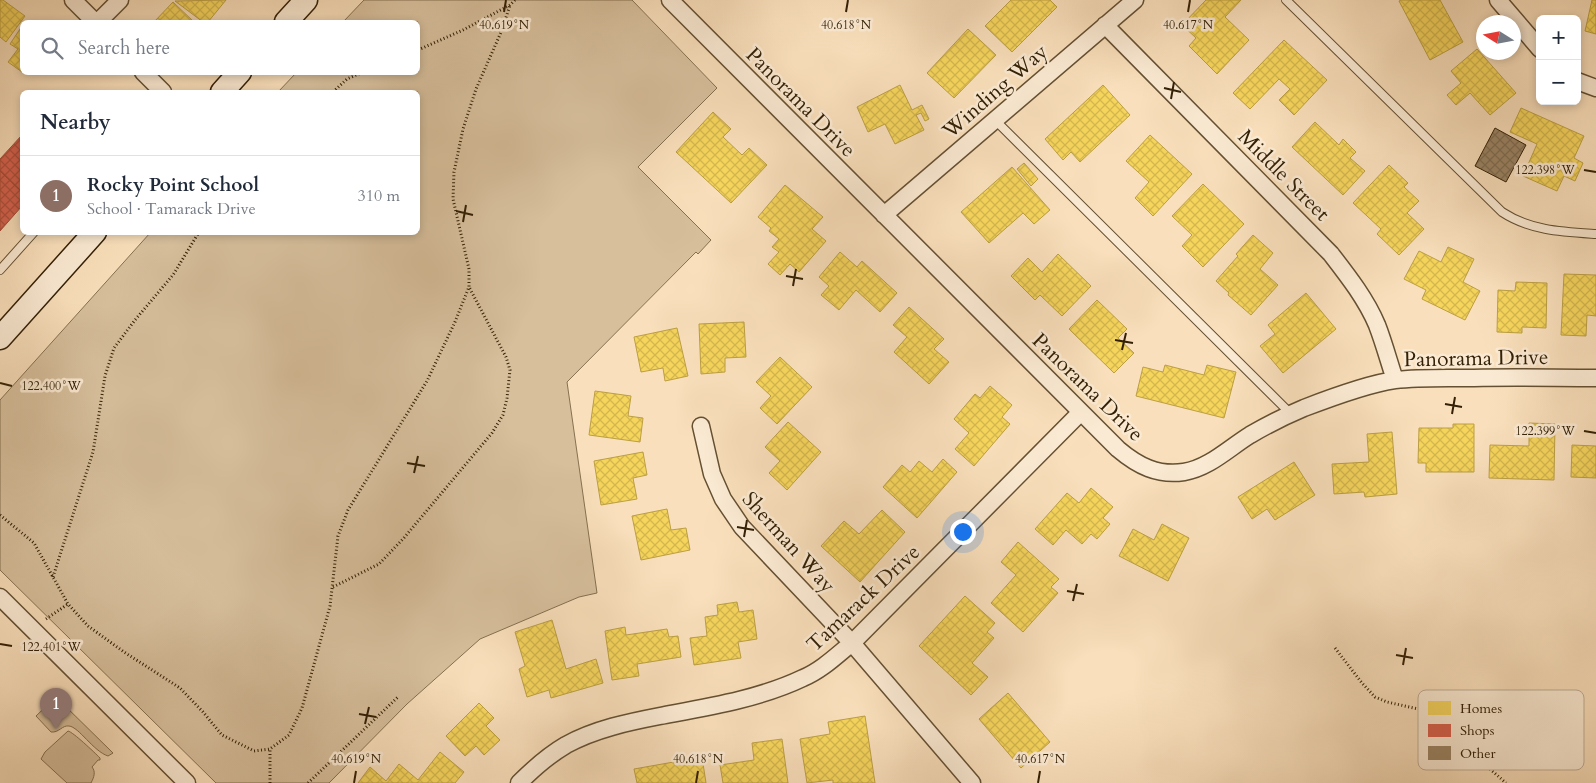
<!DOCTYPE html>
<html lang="en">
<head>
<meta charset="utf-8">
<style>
	:root { --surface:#fff; --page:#f6f6f7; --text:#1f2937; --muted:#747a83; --line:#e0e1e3; --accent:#7c3aed }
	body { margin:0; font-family:Cardo,serif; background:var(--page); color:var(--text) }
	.controls { position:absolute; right:15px; top:15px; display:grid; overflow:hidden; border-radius:8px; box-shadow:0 2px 8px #0003 }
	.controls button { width:45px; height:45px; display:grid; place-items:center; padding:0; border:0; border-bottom:1px solid var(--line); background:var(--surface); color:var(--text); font:25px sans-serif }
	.compass { position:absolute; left:1476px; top:15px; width:45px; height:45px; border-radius:50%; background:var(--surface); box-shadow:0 2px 8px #0003; rotate:281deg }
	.you { position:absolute; left:962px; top:531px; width:18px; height:18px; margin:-12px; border:4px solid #fff; border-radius:50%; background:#1a73e8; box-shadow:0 0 0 8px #1a73e833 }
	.badge { display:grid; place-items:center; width:32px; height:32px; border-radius:50%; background:var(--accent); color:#fff; font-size:16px; font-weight:700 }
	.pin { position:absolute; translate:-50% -41px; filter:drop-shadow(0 1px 2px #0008) }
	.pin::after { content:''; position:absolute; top:26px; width:18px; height:15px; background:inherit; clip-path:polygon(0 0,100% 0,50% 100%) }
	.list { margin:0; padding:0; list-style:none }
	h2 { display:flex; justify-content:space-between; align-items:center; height:65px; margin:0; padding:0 20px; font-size:21px }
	h2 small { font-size:16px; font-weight:400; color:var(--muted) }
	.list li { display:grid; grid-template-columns:32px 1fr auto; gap:15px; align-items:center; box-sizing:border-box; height:80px; padding:0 20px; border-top:1px solid var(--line) }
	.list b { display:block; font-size:19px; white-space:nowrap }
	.list p { margin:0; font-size:16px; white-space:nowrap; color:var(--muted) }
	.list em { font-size:16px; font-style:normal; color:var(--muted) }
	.icon { flex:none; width:28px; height:28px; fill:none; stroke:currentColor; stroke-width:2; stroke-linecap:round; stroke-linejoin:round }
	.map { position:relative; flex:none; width:1596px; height:783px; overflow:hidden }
	.search { position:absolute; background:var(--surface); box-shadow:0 2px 8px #0003; left:20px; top:20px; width:400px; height:55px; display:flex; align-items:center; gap:12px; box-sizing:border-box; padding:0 18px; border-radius:8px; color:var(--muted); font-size:19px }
	.panel { position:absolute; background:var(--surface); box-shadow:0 2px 8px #0003; left:20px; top:90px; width:400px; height:145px; border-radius:8px }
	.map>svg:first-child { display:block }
</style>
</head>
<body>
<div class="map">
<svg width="1596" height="783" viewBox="0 0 1596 783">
	<defs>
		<pattern id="homes-cross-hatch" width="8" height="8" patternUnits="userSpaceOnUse" patternTransform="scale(1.25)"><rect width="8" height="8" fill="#f6d55c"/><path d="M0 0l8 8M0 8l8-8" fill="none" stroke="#d3b74e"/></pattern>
		<pattern id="shops-cross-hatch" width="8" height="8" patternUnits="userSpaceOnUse" patternTransform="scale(1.25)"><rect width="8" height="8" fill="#d6604d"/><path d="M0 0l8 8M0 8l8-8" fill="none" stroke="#ae4f3e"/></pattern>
		<pattern id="building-cross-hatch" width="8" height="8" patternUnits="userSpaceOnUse" patternTransform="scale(1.25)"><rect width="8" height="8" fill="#9a8364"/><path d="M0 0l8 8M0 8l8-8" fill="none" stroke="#7e6b50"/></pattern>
	</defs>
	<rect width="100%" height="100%" fill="#f9dfbb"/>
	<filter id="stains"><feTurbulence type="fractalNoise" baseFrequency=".004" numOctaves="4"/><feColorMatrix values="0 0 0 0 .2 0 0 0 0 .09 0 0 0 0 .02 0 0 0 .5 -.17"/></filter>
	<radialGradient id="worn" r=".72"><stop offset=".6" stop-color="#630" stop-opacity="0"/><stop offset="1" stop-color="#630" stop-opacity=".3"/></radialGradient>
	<!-- green -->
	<path fill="#d7bf9c" stroke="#857050" d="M364 0H632L717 88 638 167 711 240 698 254 696 252 567 382 597 593 579 597 480 639 407 704 329 783H216L0 570V400L150 233 418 232V92H278L296 73 418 72V22H343Z
		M56 697 113 753 108 756C93 751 79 727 69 726 62 725 59 733 51 732L36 716Z
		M68 731C73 732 94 752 100 758V760H98L92 767C96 772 94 777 91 783H67L41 759 45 752Z"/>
	<!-- homes -->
	<path fill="url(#homes-cross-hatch)" stroke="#bc9f42" d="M0 0H3L25 16 6 42 0 37Z
		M226 0 208 22H203L175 1Z
		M1011 0H1050L1057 7 1012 52 985 26Z
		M1206 0H1241L1225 17 1249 40 1217 74 1189 46 1196 38 1182 25Z
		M1401 0H1440L1463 42 1430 60 1399 1Z
		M1592 0H1596V34L1585 31Z
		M173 2 194 22H154Z
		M22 26V72L8 62 18 49 10 44Z
		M968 29 996 55 954 98 927 73Z
		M1284 40 1327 80 1294 115 1279 100 1290 89 1279 79 1250 109 1233 93Z
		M1477 49 1516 93 1490 115 1470 93 1456 105 1447 95 1461 83 1451 71Z
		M900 85 912 110 922 105 929 119 925 121 921 113 916 115 924 130 895 144 885 124 868 132 857 107Z
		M1103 85 1130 115 1080 162 1071 152 1063 160 1045 139Z
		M1521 108 1584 136 1574 158 1583 163 1575 181 1564 176 1557 191 1523 176 1537 144 1510 132Z
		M713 112 731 129 723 137 742 155 749 148 767 165 731 203 676 152Z
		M1315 122 1339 145 1343 139 1356 152 1350 158 1365 171 1343 195 1292 147Z
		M1150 135 1192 174 1153 216 1135 198 1149 182 1126 161Z
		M1024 163 1038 179 1031 186 1017 169Z
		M1389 165 1408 183 1404 187 1419 201 1407 213 1424 229 1399 255 1377 234 1381 229 1353 203Z
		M1012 167 1050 210 1034 224 1023 213 989 243 961 212Z
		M1203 184 1244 224 1203 267 1182 246 1192 235 1172 216Z
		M785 185 823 217 812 229 826 241 799 272 790 264 780 275 768 264 779 252 772 247 779 239 769 231 771 228 758 217Z
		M1253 235 1273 253 1260 269 1278 285 1251 315 1228 295 1229 293 1216 281 1238 256 1236 254Z
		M1448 247 1474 259 1463 282 1480 291 1465 320 1422 299 1426 290 1404 279 1419 251 1441 262Z
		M840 252 857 267 862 261 897 293 880 312 856 290 839 310 821 295 829 286 819 277Z
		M1058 254 1091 286 1062 316 1040 295 1035 300 1011 276 1028 258 1042 272Z
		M1564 274 1596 275V316L1587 315 1586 336 1561 335Z
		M1516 282 1547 283 1546 328 1522 327V333L1497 332 1498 290 1515 291Z
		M1306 293 1336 329 1283 373 1260 346 1275 334 1268 325Z
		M1097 300 1127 329 1118 338 1134 353 1114 373 1069 329Z
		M909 307 944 339 934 349 949 362 929 384 894 352 907 337 893 325Z
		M744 322 746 357 725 358V372L701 374 699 324Z
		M677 328 688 376 665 381 663 368 641 372 634 337Z
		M780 357 812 387 777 424 760 408 771 396 756 382Z
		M1165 365 1204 375 1207 365 1236 372 1224 418 1136 396 1143 367 1163 372Z
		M990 386 1012 405 1002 417 1010 424 974 466 955 449 969 433 954 419 975 394 980 398Z
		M595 391 631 396 628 416 643 418 640 442 589 435Z
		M788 422 821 452 787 490 769 473 780 461 765 447Z
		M1529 423 1555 424 1554 480 1489 478 1490 445 1529 446Z
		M1453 424H1474V472H1426V463H1418L1419 428H1453Z
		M1392 432 1397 494 1365 497 1364 492 1334 494 1332 464 1369 462 1367 434Z
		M1572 445 1596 446V478L1571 477Z
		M643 452 647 475 633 478 637 499 601 505 594 461Z
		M943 459 957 472 917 518 883 487 902 465 910 472 919 461 932 472Z
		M1294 462 1315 495 1275 520 1267 509 1252 519 1238 497Z
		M1091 488 1113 507 1103 518 1110 524 1097 539 1091 534 1082 544 1066 530 1053 545 1035 529 1067 493 1079 503Z
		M667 509 671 530 686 528 690 550 641 560 632 516Z
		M882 510 905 532 860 582 821 546 844 521 859 534Z
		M1162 524 1189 538 1168 581 1119 556 1133 529 1154 540Z
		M1018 542 1059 579 1051 587 1058 593 1023 632 991 603 1016 575 1001 562Z
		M965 596 995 623 987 632 994 638 972 663 988 677 971 695 919 646Z
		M737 602 739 612 753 610 757 639 738 642 741 658 694 665 690 638 707 636 705 617 718 615 717 605Z
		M552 620 566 669 596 659 603 683 551 698 549 690 527 697 519 669 525 666 515 632Z
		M625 627 626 635 667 629 669 637 678 636 681 657 637 664 639 676 612 680 605 631Z
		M1008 693 1050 742 1021 768 979 719Z
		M479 703 494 718 486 726 500 740 484 755 476 746 465 756 446 736Z
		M865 716 875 783H833V780L807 783 800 739 830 734 828 722Z
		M782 739 788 783H723L720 765 754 760 752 743Z
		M440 752 464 772 455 783H358L370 767 386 781 399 764 418 780Z
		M702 757 706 783H637L634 769Z"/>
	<!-- shops -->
	<path fill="url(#shops-cross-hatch)" stroke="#a54d37" d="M22 135V192L0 171V159Z
		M0 171 22 192V206L0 231Z"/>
	<!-- building -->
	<path fill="url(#building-cross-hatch)" stroke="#332005" d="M1495 128 1526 145 1506 182 1475 166Z"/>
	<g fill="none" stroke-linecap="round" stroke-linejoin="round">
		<!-- lane casing -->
		<g stroke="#645032" stroke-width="10">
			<path id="lane" d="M1286 0 1502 212C1531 231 1563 232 1596 234
				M995 120 1291 414
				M0 270 34 232"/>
		</g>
		<!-- street casing -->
		<g stroke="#645032" stroke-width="19">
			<path id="street" d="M73 0 95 22
				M670 0 1118 449C1138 466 1158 476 1184 472 1209 468 1229 448 1250 435 1267 425 1285 416 1304 408 1330 398 1367 384 1395 380 1421 377 1448 378 1474 378 1515 377 1555 378 1596 378
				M1498 0 1540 49
				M98 22 120 0
				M1105 25 1331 254C1348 276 1366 299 1377 325 1384 343 1389 362 1395 380
				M143 72 163 92
				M1577 81 1596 88
				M884 215 1135 0
				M701 426 712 474 723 499 742 527 852 643 972 783
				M0 597 187 783
				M519 783C533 769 549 755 566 745 595 729 629 722 660 716 708 707 759 699 803 678 822 670 837 655 852 643L1081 412"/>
		</g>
		<!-- secondary casing -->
		<g stroke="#332005" stroke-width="25">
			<path id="secondary" d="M286 22 306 0
				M222 92 240 72
				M0 338 95 232"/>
		</g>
		<!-- path -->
		<path stroke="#332005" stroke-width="3" stroke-dasharray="1 2.5" stroke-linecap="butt" d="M418 50 463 30 510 5 515 0
			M333 92 347 79 363 72
			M0 515 34 543 68 604 88 626 124 652 180 688 203 712 222 735 254 751 270 749 289 735 302 708 330 606 338 536 348 510 427 381 455 322 469 287V269L453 199 454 172 463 129 476 89 502 30 510 5
			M53 577 93 452 105 376 114 348 135 320 173 275 199 232
			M333 587 379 564 403 539 492 433 503 415 507 398 510 370 506 357 469 287
			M46 619 68 604
			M1335 648 1362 683 1375 697 1387 702 1423 710 1439 718 1482 762 1506 783
			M270 783V749
			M308 783 399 696"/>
		<!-- lane -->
		<use href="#lane" stroke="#fbead3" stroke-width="8"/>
		<!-- street -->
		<use href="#street" stroke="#fbead3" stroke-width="16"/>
		<!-- secondary -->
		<use href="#secondary" stroke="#fbead3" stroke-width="22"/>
	</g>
	<!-- ticks -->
	<path fill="none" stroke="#332005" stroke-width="2" d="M504 12 506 0M846 12 848 0M1188 12 1190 0M1164 88 1181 92M1171 99 1174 82M1584 170 1596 172M456 211 473 215M463 222 466 205M786 276 803 279M793 286 796 269M1115 340 1133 343M1122 350 1126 333M0 383 12 386M1445 404 1462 407M1452 414 1455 397M1584 431 1596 433M407 463 425 466M414 473 418 456M737 527 754 530M744 537 747 520M1067 591 1084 594M1073 601 1077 584M0 644 12 646M1396 655 1413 658M1403 665 1406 648M359 714 376 717M365 724 369 707M354 783 356 771M696 783 698 771M1038 783 1040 771"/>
	<g text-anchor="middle" stroke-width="5" stroke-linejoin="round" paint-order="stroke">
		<!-- street labels -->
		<g font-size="21" fill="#332005" stroke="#fbead3">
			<text transform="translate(995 91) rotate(-41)" y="7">Winding Way</text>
			<text transform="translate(801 102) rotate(45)" y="7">Panorama Drive</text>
			<text transform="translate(1284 175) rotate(45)" y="7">Middle Street</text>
			<text transform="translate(1476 358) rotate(-1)" y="7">Panorama Drive</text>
			<text transform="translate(1088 387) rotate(44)" y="7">Panorama Drive</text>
			<text transform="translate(789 542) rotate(48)" y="7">Sherman Way</text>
			<text transform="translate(863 598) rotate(-43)" y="7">Tamarack Drive</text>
		</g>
	</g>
	<!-- legend -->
	<rect x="1418" y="690" width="166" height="80" rx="8" fill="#fbead3" stroke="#bfad95" stroke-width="1"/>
	<rect x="1428" y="701" width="23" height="14" fill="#f6d55c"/>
	<rect x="1428" y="724" width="23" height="13" fill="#d6604d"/>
	<rect x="1428" y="746" width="23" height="14" fill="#9a8364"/>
	<g font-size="14" fill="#332005">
		<text x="1460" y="713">Homes</text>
		<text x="1460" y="735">Shops</text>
		<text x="1460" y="758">Other</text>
	</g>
	<g font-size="12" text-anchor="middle" fill="#332005" stroke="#fbead3" stroke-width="5" stroke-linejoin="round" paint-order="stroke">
		<text x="504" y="29">40.619°N</text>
		<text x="846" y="29">40.618°N</text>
		<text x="1188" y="29">40.617°N</text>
		<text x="1545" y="174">122.398°W</text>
		<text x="51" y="390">122.400°W</text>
		<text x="1545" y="435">122.399°W</text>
		<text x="51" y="651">122.401°W</text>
		<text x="356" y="763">40.619°N</text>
		<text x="698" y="763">40.618°N</text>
		<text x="1040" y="763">40.617°N</text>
	</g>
	<rect width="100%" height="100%" filter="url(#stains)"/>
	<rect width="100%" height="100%" fill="url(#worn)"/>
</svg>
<div class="controls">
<button>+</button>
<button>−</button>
</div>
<svg class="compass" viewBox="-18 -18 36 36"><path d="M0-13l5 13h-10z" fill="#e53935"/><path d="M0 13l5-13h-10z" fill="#747a83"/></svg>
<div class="you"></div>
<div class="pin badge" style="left:56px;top:729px;background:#8d6e63">1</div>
<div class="search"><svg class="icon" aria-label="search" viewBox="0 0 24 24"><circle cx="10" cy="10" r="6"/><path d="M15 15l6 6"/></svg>Search here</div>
<section class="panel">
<h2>Nearby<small></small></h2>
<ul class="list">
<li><span class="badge" style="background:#8d6e63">1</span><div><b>Rocky Point School</b><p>School · Tamarack Drive</p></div><em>310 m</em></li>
</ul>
</section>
</div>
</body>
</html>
